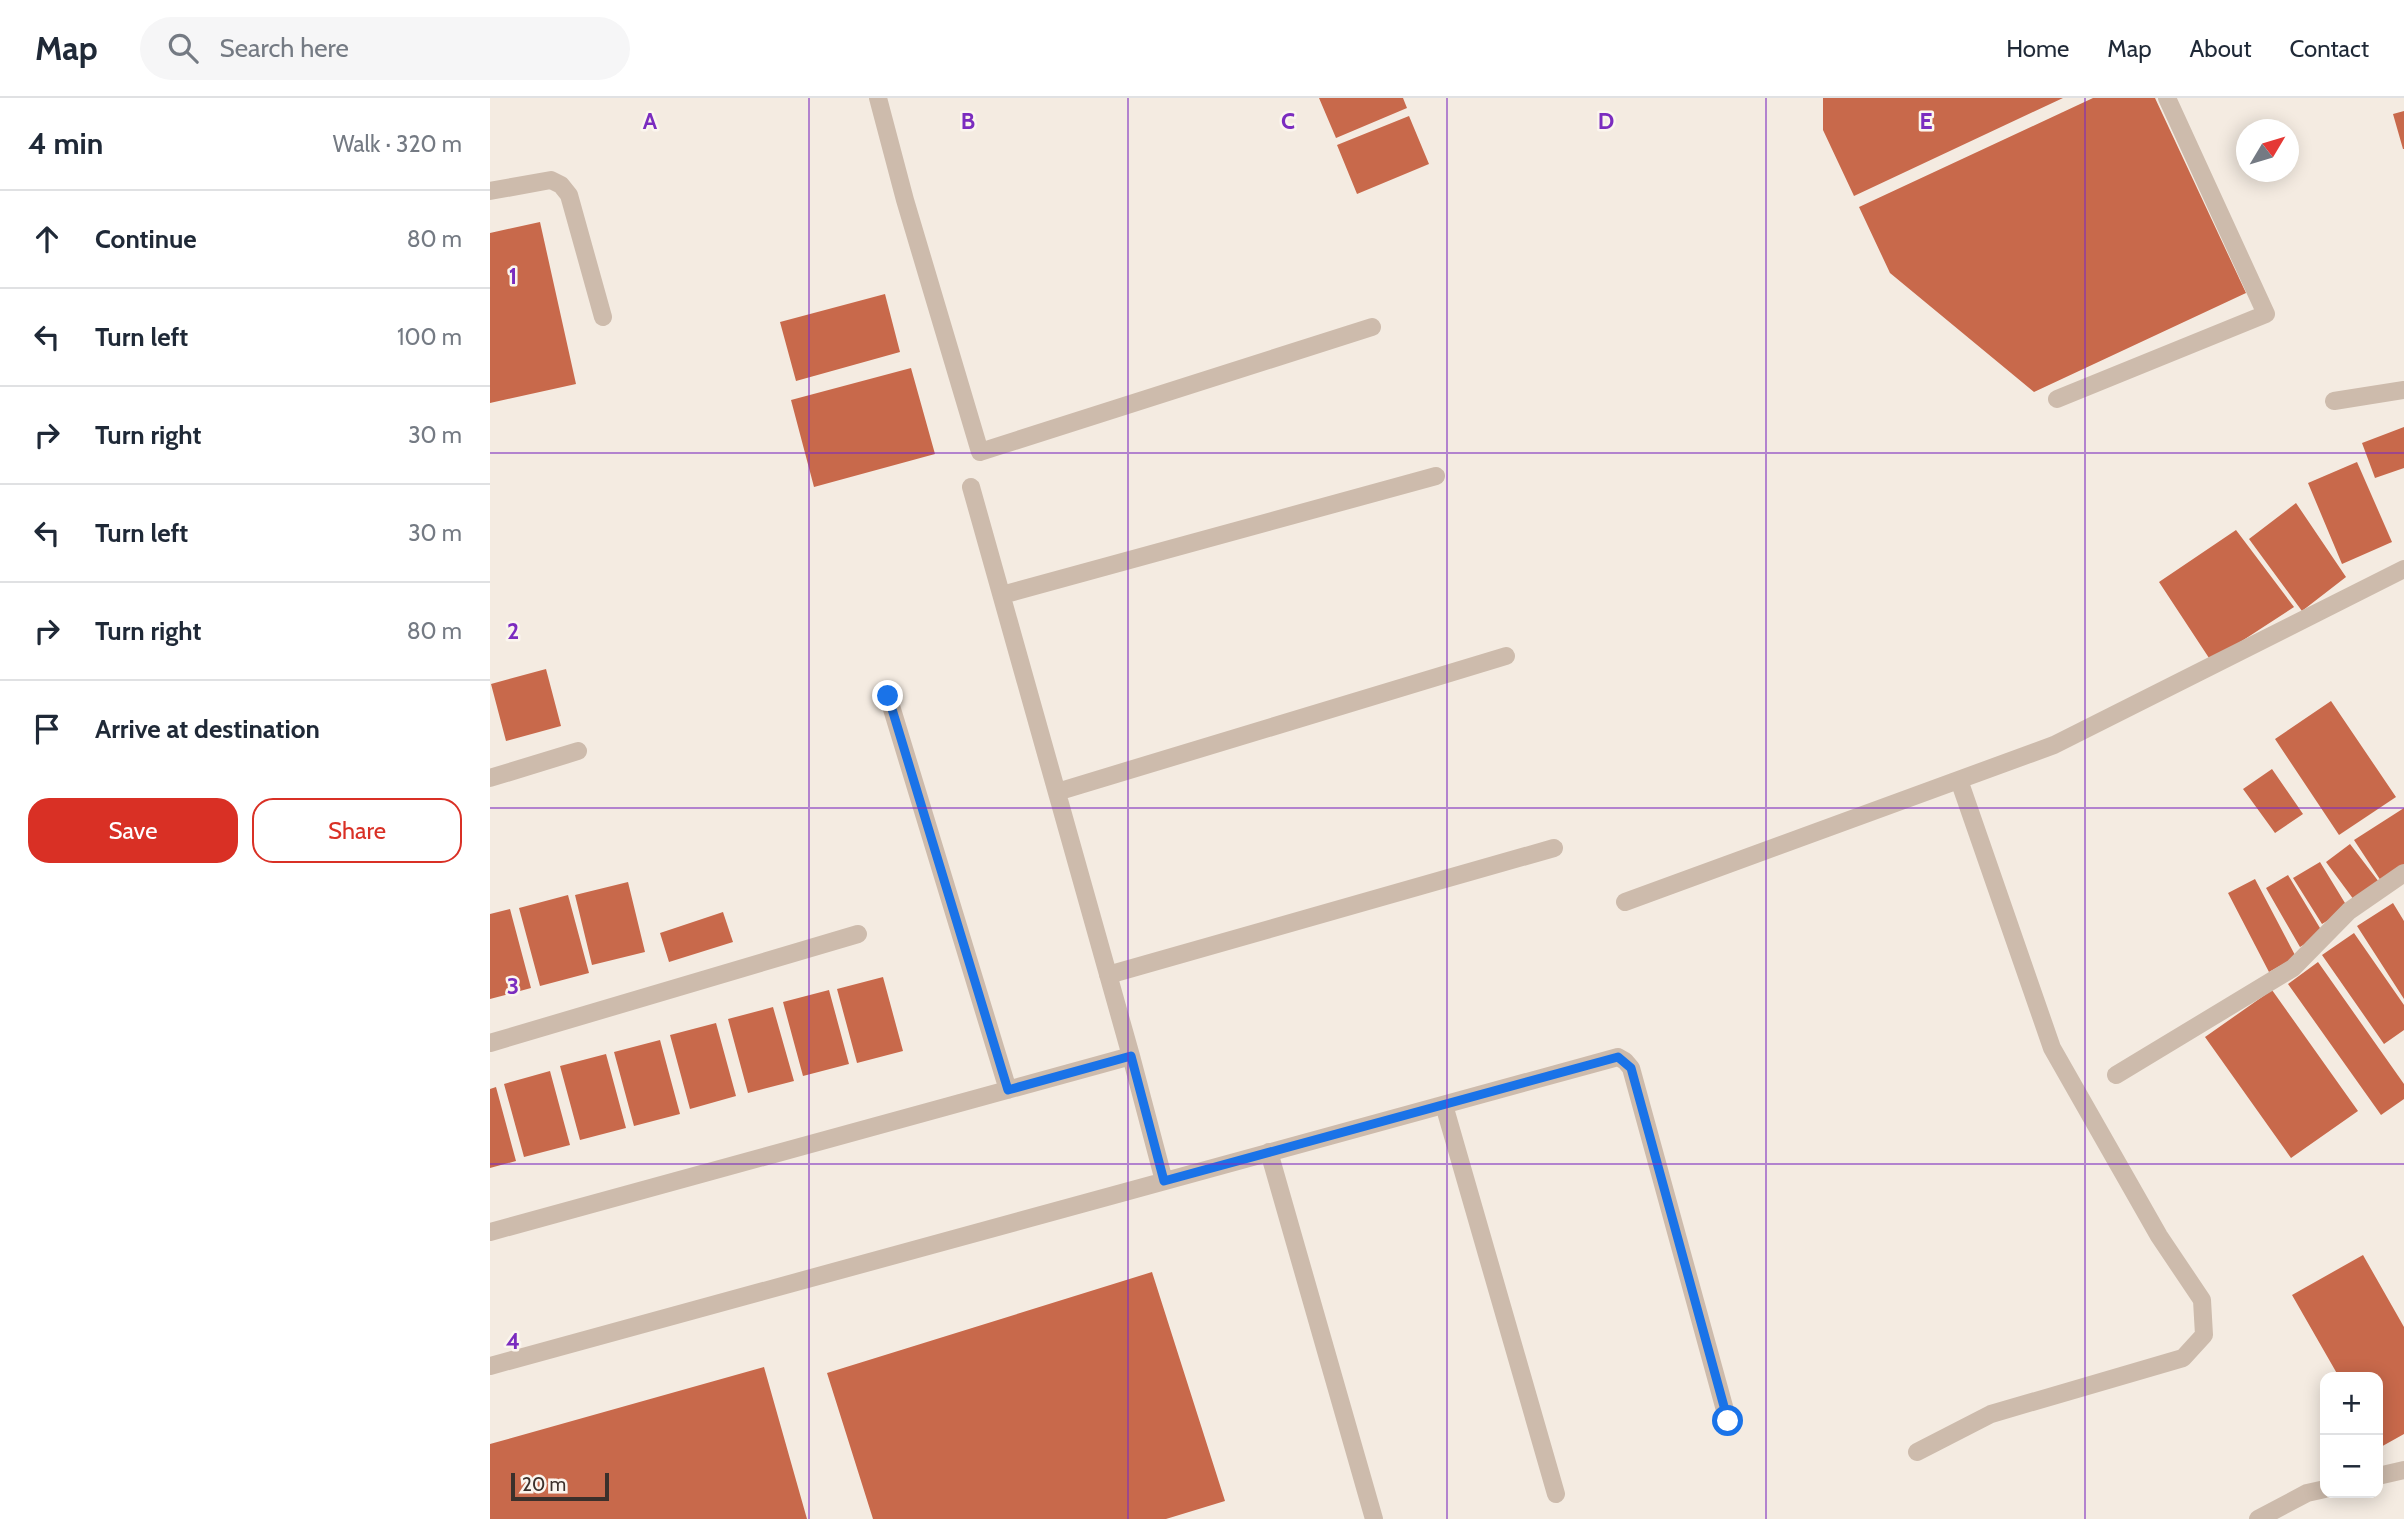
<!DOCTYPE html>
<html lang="en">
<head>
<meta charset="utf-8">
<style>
	:root { --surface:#fff; --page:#f6f6f7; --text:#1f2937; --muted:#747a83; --line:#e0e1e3; --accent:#d93025 }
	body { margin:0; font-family:Cabin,sans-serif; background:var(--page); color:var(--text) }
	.controls { position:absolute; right:21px; bottom:21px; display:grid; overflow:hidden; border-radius:14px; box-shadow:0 4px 18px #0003 }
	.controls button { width:63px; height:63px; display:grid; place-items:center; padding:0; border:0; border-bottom:2px solid var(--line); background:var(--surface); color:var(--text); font:35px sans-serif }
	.compass { position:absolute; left:1746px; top:21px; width:63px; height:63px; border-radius:50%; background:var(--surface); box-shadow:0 4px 18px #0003; rotate:52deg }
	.scale { position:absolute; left:21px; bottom:18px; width:98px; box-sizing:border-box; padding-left:7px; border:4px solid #3b302b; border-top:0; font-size:19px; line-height:24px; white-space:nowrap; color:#3b302b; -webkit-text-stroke:5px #fbf5ee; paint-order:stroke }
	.stop { position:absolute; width:21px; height:21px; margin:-16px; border:5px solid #1a73e8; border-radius:50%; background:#fff }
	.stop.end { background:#1a73e8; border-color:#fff; box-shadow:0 2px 7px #0008 }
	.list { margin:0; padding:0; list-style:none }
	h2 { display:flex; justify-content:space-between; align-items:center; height:91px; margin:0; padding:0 28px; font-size:30px }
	h2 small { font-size:23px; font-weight:400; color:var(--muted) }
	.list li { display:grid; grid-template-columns:46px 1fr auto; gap:21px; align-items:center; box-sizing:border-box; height:98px; padding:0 28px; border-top:2px solid var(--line) }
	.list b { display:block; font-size:26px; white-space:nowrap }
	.list em { font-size:23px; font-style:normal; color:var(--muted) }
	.actions { display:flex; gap:14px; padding:21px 28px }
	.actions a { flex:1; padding:16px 0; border:2px solid var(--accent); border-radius:21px; text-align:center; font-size:24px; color:var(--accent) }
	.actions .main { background:var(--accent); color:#fff }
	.icon { flex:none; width:38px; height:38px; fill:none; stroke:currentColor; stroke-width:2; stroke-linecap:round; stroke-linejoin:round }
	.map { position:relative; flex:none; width:1914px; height:1421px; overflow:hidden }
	header { display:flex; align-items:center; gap:42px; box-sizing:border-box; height:98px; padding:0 35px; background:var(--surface); border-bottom:2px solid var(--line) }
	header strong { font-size:33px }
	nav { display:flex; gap:38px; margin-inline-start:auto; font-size:24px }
	.search { width:490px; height:63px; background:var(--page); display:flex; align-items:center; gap:18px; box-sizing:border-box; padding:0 24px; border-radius:38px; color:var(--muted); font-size:26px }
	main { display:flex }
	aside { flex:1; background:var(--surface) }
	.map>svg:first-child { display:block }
</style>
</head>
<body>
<header>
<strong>Map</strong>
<div class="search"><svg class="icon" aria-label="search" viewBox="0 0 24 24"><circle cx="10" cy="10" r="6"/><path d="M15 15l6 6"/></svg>Search here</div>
<nav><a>Home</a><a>Map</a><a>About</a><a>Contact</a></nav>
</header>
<main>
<aside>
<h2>4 min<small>Walk · 320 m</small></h2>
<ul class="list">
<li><svg class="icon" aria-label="ahead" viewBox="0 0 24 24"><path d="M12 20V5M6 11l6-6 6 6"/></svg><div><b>Continue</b></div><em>80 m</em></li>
<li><svg class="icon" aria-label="left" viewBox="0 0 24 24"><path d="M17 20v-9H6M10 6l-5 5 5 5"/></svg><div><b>Turn left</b></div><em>100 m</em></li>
<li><svg class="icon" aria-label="right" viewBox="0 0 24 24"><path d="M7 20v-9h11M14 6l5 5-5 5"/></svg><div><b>Turn right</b></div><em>30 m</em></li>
<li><svg class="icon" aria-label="left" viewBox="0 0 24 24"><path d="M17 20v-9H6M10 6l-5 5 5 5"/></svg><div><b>Turn left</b></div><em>30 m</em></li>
<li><svg class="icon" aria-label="right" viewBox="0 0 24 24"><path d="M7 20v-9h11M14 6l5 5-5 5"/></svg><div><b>Turn right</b></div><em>80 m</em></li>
<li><svg class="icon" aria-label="arrive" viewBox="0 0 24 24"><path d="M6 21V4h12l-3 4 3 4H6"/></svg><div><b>Arrive at destination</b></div></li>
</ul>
<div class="actions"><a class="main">Save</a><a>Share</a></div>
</aside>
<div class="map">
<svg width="1914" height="1421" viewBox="0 0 1914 1421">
	<rect width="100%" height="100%" fill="#f4ebe1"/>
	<!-- building -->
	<path fill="#c8694b" d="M829 0H913L917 10 846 40Z
		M1333 0H1573L1364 98 1333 32Z
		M1603 0H1665L1756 195 1544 294 1400 175 1369 109Z
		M1914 13V51H1913L1903 16Z
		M919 18 939 66 867 96 847 47Z
		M50 124 86 286 0 305V135Z
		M395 196 410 254 306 283 290 224Z
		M421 270 445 356 324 389 301 302Z
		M1914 329V370L1885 380 1872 345Z
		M1867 364 1902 444 1852 466 1818 385Z
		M1806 405 1856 479 1812 513 1759 441Z
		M1746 432 1804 509 1721 563 1669 484Z
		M56 571 71 628 16 643 1 586Z
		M1841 603 1906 699 1849 737 1785 641Z
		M1782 671 1813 716 1785 735 1753 691Z
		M1914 710V769L1891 783 1864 742Z
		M1860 746 1889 784 1864 802 1836 764Z
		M1830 764 1858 810 1832 826 1803 780Z
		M1798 777 1833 835 1810 849 1776 790Z
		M1765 781 1806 859 1779 874 1738 795Z
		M138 784 155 854 102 867 85 797Z
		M78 797 99 875 50 888 29 810Z
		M1903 805 1914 823V901L1867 828Z
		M20 811 41 890 0 901V816Z
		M233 814 243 844 179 864 170 835Z
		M1864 835 1914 907V932L1894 946 1832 857Z
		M1828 864 1914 986V1001L1891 1017 1798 886Z
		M393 879 413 953 367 965 347 891Z
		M339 892 359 966 313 978 293 904Z
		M1782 892 1868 1013 1801 1060 1715 939Z
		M283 909 304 983 258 995 238 921Z
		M226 925 246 998 200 1011 180 937Z
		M170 942 190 1016 144 1028 124 954Z
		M116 956 136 1030 90 1042 70 968Z
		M60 973 80 1047 34 1059 14 986Z
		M6 989 26 1063 0 1070V991Z
		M1873 1157 1914 1229V1336L1889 1350 1888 1279H1849L1802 1197Z
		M662 1174 735 1403 676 1421H383L337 1275Z
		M274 1269 317 1421H0V1346Z"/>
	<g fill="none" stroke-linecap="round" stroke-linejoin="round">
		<!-- minor -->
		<path stroke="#cdbbac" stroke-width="18" d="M388 0 415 102 490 354 882 229
			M0 93 61 82 71 87 79 97 113 219
			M1567 301 1776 216 1677 0
			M1844 303 1914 292
			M481 389 641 958 674 1083
			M512 497 946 378
			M398 598 518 992
			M0 680 88 653
			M567 694 1016 558
			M1135 804 1564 647 1914 471
			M618 877 1064 750
			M0 945 368 836
			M1626 977 1803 870 1859 813 1914 775
			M954 1007 1066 1396
			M779 1054 884 1421
			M0 1134 641 958
			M0 1268 1128 959 1135 963 1141 970 1238 1323
			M1427 1354 1501 1316 1693 1260 1714 1237 1712 1202 1669 1138 1562 950 1469 682
			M1888 1378 1914 1372
			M1768 1421 1817 1395 1835 1391"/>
	</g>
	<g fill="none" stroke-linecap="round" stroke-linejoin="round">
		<!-- route -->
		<path stroke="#1a73e8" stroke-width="9" d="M398 598 518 992 641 958 674 1083 1128 959 1141 970 1238 1323"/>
	</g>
	<!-- grid -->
	<path fill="none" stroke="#7b2cbf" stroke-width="2" stroke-opacity="0.55" d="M319 0V1421M638 0V1421M957 0V1421M1276 0V1421M1595 0V1421M0 355H1914M0 710H1914M0 1066H1914"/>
	<g font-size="23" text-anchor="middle" font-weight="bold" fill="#7b2cbf" stroke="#fbf5ee" stroke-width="5" stroke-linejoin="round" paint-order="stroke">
		<text x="160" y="31">A</text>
		<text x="478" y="31">B</text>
		<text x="798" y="31">C</text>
		<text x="1116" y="31">D</text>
		<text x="1436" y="31">E</text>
		<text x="23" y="186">1</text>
		<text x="23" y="541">2</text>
		<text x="23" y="896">3</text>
		<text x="23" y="1251">4</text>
	</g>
</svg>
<div class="controls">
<button>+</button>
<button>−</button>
</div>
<svg class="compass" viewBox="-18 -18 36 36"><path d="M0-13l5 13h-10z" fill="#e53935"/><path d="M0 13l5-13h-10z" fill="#747a83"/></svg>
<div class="scale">20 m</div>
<div class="stop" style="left:1238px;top:1323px"></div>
<div class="stop end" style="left:398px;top:598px"></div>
</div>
</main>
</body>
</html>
